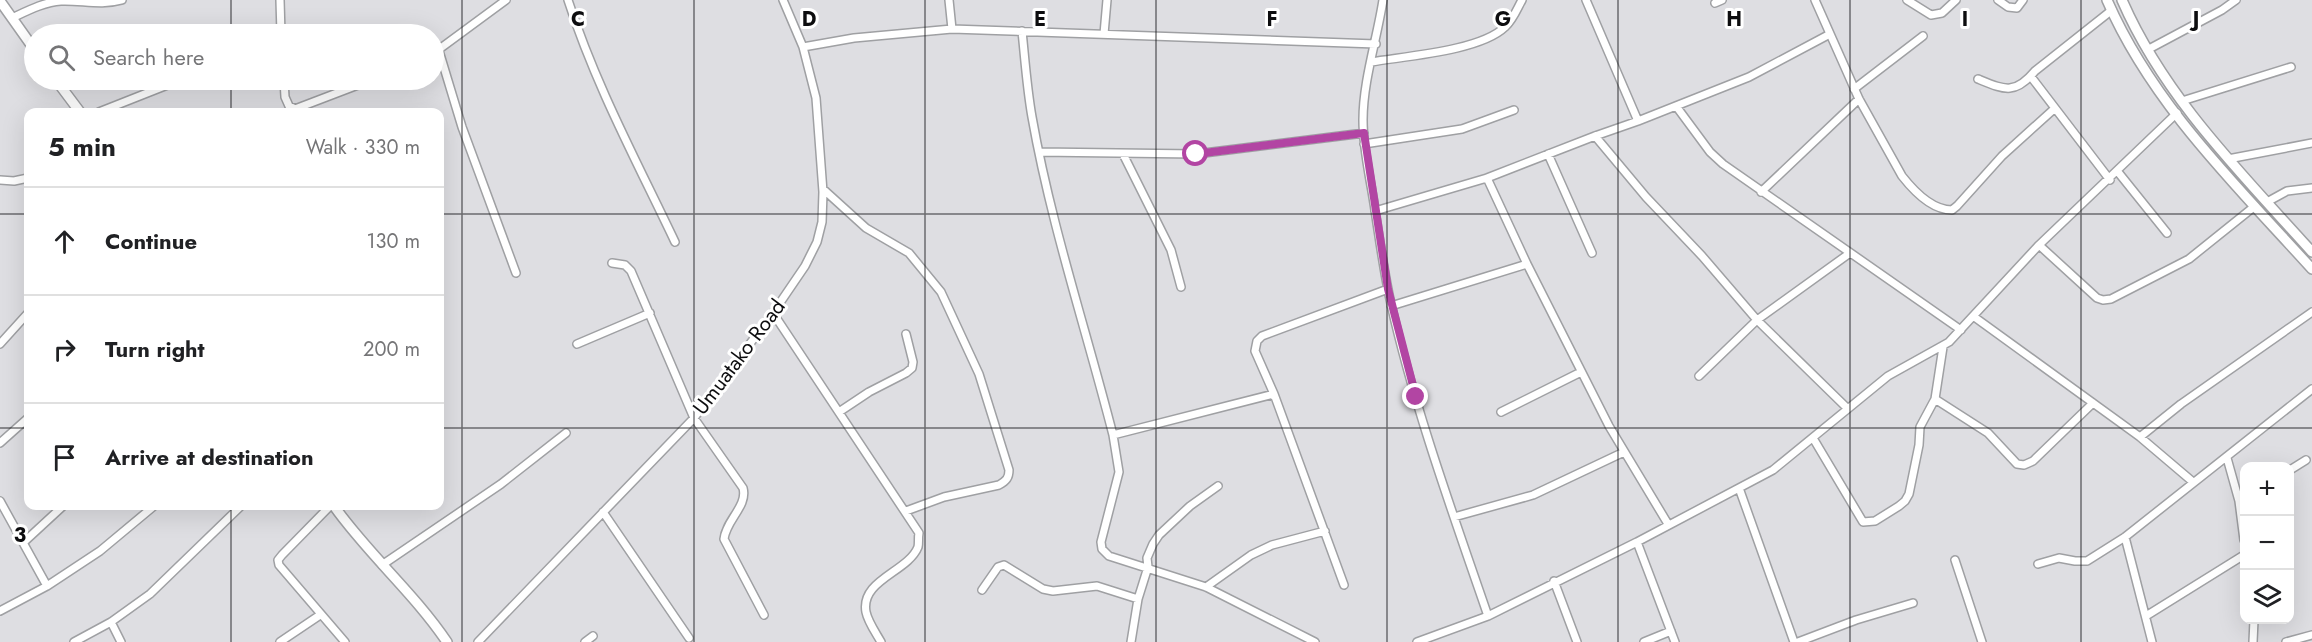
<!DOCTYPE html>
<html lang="en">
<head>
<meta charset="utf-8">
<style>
	:root { --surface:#fff; --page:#f2f2f2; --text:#202124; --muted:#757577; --line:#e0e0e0 }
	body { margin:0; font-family:Jost,sans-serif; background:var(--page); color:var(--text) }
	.controls { position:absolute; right:18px; bottom:18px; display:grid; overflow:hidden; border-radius:12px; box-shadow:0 6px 24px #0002 }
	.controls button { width:54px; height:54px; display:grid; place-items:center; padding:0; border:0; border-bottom:2px solid var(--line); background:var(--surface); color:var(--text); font:30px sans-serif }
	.stop { position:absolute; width:18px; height:18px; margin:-14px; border:4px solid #b245a3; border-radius:50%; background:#fff }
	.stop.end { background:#b245a3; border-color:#fff; box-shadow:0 2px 6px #0008 }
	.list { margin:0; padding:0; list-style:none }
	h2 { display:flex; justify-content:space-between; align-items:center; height:78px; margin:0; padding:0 24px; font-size:26px }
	h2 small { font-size:20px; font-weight:400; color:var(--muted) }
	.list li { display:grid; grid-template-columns:39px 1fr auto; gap:18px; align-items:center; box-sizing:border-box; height:108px; padding:0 24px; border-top:2px solid var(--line) }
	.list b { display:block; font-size:22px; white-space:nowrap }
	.list em { font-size:20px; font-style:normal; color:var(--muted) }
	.icon { flex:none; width:33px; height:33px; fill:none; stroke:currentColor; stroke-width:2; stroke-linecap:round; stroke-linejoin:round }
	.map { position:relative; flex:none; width:2312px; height:642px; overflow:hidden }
	.search { position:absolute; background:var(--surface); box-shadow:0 6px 24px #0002; left:24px; top:24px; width:420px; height:66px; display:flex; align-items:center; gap:15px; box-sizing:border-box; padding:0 21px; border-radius:33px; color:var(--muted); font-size:22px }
	.panel { position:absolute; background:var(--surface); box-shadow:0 6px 24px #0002; left:24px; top:108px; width:420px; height:402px; border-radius:12px }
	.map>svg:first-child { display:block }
</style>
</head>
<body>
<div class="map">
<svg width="2312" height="642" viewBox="0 0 2312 642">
	<rect width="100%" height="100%" fill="#dedee2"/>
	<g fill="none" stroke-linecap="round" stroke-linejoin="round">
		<!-- street casing -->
		<g stroke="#9fa0a3" stroke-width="10">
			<path id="street" d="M280 0 281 34
				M568 0C595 84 637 162 675 242
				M949 0 952 29
				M1383 0C1377 39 1363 81 1363 120 1363 151 1371 181 1375 210 1380 242 1384 273 1391 304 1415 410 1453 514 1488 616
				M1586 0 1638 121
				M1815 0 1859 99 1902 176C1913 190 1932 210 1952 210L1957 206 2002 156 2054 109
				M1907 0 1931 15 1942 13 1956 0
				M1998 0 2008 7 2017 8 2023 0
				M1715 3 1722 0
				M12 18C27 11 44 2 61 1 81 0 101 6 122 0
				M1022 31C1025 60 1027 89 1032 117 1051 225 1086 329 1113 435L1119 472 1101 542 1102 549 1109 556 1206 587 1315 642
				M1104 34 1107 0
				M803 47 854 38 952 29 1376 44
				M2147 50 2222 10 2236 0
				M439 51 462 127 516 273
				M434 53 506 0
				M1371 62C1406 56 1480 51 1505 27 1513 20 1517 9 1522 0
				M2032 78 2110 180
				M1978 79C2005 90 2015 95 2035 71L2112 10
				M284 80 285 97 289 106 295 109 371 80
				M1854 89 1923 36
				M2182 101 2291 67
				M1676 106 1710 152 1723 164 1961 330
				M99 112 180 80
				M1595 136 1646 197 1702 256 1757 320 1847 408
				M1364 144 1462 129 1514 110
				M1039 152 1196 154 1364 133
				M1123 154 1171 250 1181 287
				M1548 154 1592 253
				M2228 159 2312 143
				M2118 172 2167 233
				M1487 178 1527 264 1609 426 1668 524
				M0 180 14 181 28 178
				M823 189 866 228 909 253 941 292 979 374 1009 470C1009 478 1006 481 999 485L944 497 906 511
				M1761 192 1859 99
				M2267 202 2287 191 2312 188
				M1375 211 1487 178 1595 136 1638 121 1749 77 1830 34
				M2039 245 2097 298 2103 300 2111 299 2189 259 2255 206
				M612 263 625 265 631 271 694 418 743 488C748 506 726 520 724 539L764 615
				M1391 306 1527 264
				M773 313 919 533C918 538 919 543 918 547 908 572 860 580 866 612 868 622 876 633 881 642
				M1973 316 2140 437 2193 482
				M0 344 28 313
				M577 344 650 313
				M1699 376 1757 320 1850 253
				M1935 399 1988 433 2017 464 2024 465 2033 461 2093 403
				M839 412 869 392 906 373 912 368 913 362 906 334
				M1501 412 1581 372
				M1113 435 1274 394
				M2140 437 2181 404 2312 312
				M1813 438 1863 522 1875 521 1899 506 1905 501 1909 494 1919 445 1920 427 1935 399 1943 347
				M0 443 28 418
				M2227 458 2239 501 2244 540
				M2290 470 2306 460
				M1739 488 1794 642
				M0 501 47 586 0 611
				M330 506 282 555 278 560 279 565 345 642
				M603 512 689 638
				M1454 517 1533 495 1624 452
				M2125 537 2152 642
				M24 542 63 506
				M1637 542 1675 642
				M1955 560 1982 642
				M2038 564 2059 558 2075 561H2087L2125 537 2312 389
				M382 565 501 484 566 433
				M1554 581 1577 642
				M1344 585 1274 394 1255 351 1257 341 1262 336 1388 289
				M47 586 100 551 154 506
				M1206 587 1251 555 1272 545 1325 531
				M982 590 998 567 1004 565 1043 589 1053 591 1097 586 1138 599
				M2146 616 2244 555
				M111 622 121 642
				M74 642 111 622 150 594 241 506
				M280 642 320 615
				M478 642 694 418 773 313 805 266 817 242 822 222 823 192 816 98 803 47 783 0
				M585 642 593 636
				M1131 642 1138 599 1148 567 1147 558 1153 544 1159 535 1190 506 1218 486
				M1417 642 1488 616 1637 542 1773 470 1888 376 1949 342 2039 245 2177 113
				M1644 642 1671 631
				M1798 642 1856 620 1913 603
				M2253 642 2254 620
				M2286 642 2312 635"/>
		</g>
		<!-- secondary casing -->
		<g stroke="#9fa0a3" stroke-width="12">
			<path id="secondary" d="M2107 0C2152 104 2237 186 2312 269
				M2122 0C2164 97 2242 174 2312 252
				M0 1 34 49
				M56 80 80 112
				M334 506C368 554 414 593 447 642"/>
		</g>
		<!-- street -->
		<use href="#street" stroke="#fff" stroke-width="7"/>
		<!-- secondary -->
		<use href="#secondary" stroke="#fff" stroke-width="9"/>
	</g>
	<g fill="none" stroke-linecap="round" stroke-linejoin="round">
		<!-- route -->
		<path stroke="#b245a3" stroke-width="8" d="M1196 154 1364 133 1388 289 1416 397"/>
	</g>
	<!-- grid -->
	<path fill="none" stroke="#0d0d0f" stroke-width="1.5" stroke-opacity="0.55" d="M231 0V34M462 0V642M694 0V642M925 0V642M1156 0V642M1387 0V642M1618 0V642M1850 0V642M2081 0V642M231 80V112M0 214H28M440 214H2312M0 428H28M440 428H2312M231 506V642"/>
	<g text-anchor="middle" stroke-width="6" stroke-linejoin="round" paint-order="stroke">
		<!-- street labels -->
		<g font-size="21" fill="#0d0d0f" stroke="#fff">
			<text transform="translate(739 357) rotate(-53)" y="7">Umuatako Road</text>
		</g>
	</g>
	<g font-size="20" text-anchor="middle" font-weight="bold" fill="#0d0d0f" stroke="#fff" stroke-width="6" stroke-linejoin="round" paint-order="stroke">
		<text x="578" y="26">C</text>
		<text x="809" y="26">D</text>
		<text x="1040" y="26">E</text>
		<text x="1272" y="26">F</text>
		<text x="1503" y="26">G</text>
		<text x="1734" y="26">H</text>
		<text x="1965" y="26">I</text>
		<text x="2196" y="26">J</text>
		<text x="20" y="542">3</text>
	</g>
</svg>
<div class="controls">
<button>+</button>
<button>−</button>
<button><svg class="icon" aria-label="layers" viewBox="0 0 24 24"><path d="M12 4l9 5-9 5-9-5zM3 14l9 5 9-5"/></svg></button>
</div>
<div class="stop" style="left:1196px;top:154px"></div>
<div class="stop end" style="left:1416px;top:397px"></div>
<div class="search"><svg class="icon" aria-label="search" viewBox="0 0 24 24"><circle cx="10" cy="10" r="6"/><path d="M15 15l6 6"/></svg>Search here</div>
<section class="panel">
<h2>5 min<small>Walk · 330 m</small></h2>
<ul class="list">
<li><svg class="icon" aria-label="ahead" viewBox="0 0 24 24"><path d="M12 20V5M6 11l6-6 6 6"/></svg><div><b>Continue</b></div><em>130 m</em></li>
<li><svg class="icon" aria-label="right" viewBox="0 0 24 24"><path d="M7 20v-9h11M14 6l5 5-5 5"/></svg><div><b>Turn right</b></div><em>200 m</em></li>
<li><svg class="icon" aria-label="arrive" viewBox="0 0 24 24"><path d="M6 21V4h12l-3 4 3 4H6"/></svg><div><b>Arrive at destination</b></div></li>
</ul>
</section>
</div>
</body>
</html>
